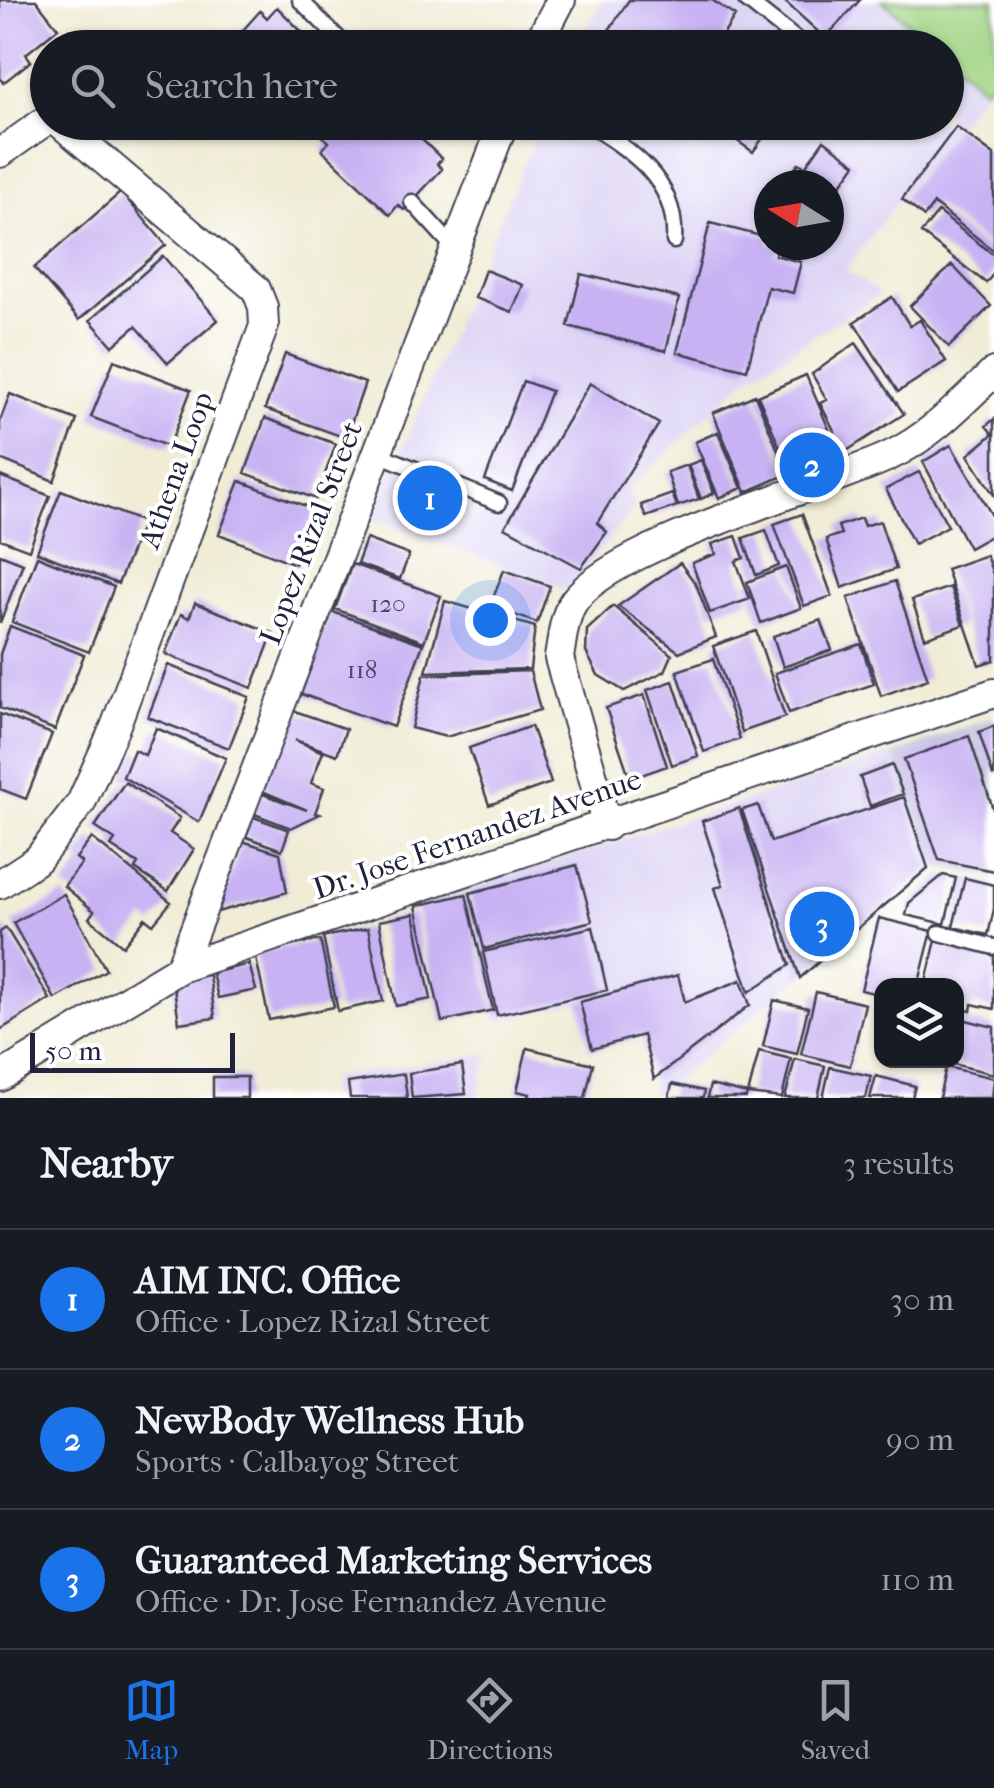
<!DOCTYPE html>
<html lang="en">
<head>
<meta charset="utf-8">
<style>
	:root { --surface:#171b24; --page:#242831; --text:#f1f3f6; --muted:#9ea1a6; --line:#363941; --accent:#1a73e8 }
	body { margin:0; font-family:"IM FELL French Canon",serif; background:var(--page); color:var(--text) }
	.controls { position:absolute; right:30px; bottom:30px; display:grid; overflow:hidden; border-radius:20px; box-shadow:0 2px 8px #0004 }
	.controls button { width:90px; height:90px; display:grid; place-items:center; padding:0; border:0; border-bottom:2px solid var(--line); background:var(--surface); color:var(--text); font:50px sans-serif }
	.compass { position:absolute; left:754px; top:170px; width:90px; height:90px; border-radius:50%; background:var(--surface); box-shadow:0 2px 8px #0004; rotate:281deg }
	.scale { position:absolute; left:30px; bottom:25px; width:205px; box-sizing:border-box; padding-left:10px; border:5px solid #22223b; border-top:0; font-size:28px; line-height:35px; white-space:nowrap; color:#22223b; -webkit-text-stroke:8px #fff; paint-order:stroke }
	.you { position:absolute; left:490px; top:620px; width:35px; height:35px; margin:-25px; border:8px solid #fff; border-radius:50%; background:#1a73e8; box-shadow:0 0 0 15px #1a73e833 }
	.badge { display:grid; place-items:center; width:65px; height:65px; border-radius:50%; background:var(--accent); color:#fff; font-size:32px; font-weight:700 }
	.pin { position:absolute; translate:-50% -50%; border:5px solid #fff; box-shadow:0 2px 10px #0006 }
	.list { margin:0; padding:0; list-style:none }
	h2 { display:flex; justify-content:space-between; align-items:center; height:130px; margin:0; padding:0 40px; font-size:42px }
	h2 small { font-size:32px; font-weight:400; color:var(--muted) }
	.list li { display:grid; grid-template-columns:65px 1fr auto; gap:30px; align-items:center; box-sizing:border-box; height:140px; padding:0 40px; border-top:2px solid var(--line) }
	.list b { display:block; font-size:38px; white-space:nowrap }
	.list p { margin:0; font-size:32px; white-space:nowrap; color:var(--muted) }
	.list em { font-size:32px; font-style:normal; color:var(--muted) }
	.icon { flex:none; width:55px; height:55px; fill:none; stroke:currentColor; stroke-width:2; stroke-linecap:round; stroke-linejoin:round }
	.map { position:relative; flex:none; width:994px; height:1098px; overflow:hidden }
	.search { position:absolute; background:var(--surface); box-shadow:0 2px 8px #0004; left:30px; right:30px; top:30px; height:110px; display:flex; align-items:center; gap:25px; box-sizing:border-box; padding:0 35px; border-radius:55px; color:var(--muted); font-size:38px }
	.sheet { height:550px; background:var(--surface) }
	nav { display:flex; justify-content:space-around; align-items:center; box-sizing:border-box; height:140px; border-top:2px solid var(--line); background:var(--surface); font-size:28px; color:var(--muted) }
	nav a { display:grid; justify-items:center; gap:5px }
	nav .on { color:var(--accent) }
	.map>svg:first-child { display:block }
</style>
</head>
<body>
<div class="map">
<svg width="994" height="1098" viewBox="0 0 994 1098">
	<rect width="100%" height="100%" fill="#fff"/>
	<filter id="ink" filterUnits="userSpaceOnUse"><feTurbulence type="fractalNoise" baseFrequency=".01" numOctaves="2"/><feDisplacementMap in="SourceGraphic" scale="20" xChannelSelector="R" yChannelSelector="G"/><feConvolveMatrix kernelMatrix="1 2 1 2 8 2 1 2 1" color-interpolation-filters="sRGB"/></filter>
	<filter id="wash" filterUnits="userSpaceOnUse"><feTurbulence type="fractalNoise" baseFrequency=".0048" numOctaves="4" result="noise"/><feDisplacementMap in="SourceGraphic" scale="40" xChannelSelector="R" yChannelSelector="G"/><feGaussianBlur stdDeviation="2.25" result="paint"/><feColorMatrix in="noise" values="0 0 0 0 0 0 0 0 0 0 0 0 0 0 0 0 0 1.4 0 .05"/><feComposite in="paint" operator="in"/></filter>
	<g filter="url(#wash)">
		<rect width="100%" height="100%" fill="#f0ecd5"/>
		<!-- built -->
		<path fill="#ded5f5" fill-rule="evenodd" d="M603 0H882L936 47 575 48Z
			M947 56 984 89 845 270 880 294 746 379 627 490 635 507 567 590 373 518 541 123 946 122ZM769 185H829V245H769Z
			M893 754 936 866 654 1096 641 1038 589 1051 578 1002 497 1021 467 888Z
			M490 1054 477 1098H329V1078Z"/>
		<!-- industrial -->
		<path fill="#c3c1db" d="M994 717V877L936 866 893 754Z"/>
		<!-- green -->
		<path fill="#a1d484" stroke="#627b60" stroke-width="2.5" d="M882 0H994V77L984 89 947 56 946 48 936 47Z"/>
		<g id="blocks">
			<!-- building -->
			<path fill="#c8b2f3" d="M0 0H36L58 28 26 54 31 61 3 83 0 78Z
				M629 0H712L735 16 715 48H597Z
				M783 0H860L825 38Z
				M277 7 318 48H227L260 11 267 18Z
				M336 122H404L442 159 437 164 442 169 404 210 398 205 390 215 322 150 329 142 323 137Z
				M642 122H667L659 134Z
				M732 122H774L753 152 725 132Z
				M956 127 994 155V251L934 204 924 217 902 199Z
				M824 140 856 164 829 201V185H783L799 163 805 167Z
				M121 192 166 245 79 320 34 268Z
				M938 212 994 255V273L986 283 921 233Z
				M710 223 769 238V245H777L775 255 801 262 793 293 768 287 747 370 677 352Z
				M163 256 218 320 168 363 136 326 113 346 90 320Z
				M952 265 991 306 949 347 910 306Z
				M485 270 523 285 512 312 475 298Z
				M581 274 679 298 666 351 568 326Z
				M892 297 910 326 920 320 946 361 898 392 854 322Z
				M856 343 904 414 845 452 820 403 827 400 812 374Z
				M285 354 365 383 346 438 265 409Z
				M114 360 191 390 169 447 91 417Z
				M806 375 839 453 791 473 758 396Z
				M523 381 551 391 512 491 485 480Z
				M590 383 659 424 597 523 607 532 581 568 505 527Z
				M10 394 77 420 54 481 0 459V421Z
				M755 395 788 474 746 492 713 413Z
				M265 418 336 444 316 499 245 473Z
				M994 419V495L968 455 993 434 986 426Z
				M718 432 742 488 719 498 695 442Z
				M951 445 994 519V534L969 548 923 462Z
				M701 460 714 493 701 499 688 465Z
				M687 465 699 499 678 506 667 472Z
				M919 472 948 526 914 544 886 489Z
				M0 476 50 496 29 550 0 539Z
				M240 481 316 510 295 564 219 534Z
				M61 490 143 522 118 584 37 552Z
				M672 494 677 506 646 517 641 505Z
				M802 514 832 596 804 606 774 524Z
				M861 518 864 526 880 521 896 569 842 588 826 539 841 534 838 526Z
				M766 530 779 566 756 575 743 538Z
				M736 536 744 558 736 561 750 599 710 613 692 563 716 554 712 544Z
				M366 539 409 555 400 579 357 564Z
				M0 554 23 563 0 623Z
				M986 555 994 577V660L979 665 946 569Z
				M37 556 114 587 89 652 12 622Z
				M680 563 696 584 716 637 679 652 618 606Z
				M352 564 441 596 424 642 335 609Z
				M786 567 801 608 761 623 747 582Z
				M504 570 550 586 537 623 490 606Z
				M895 581 928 679 881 696 848 598Z
				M950 587 963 625 925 638 912 600Z
				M445 601 535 627 530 669 426 672Z
				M195 603 273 633 252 688 165 654 181 614 189 618Z
				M613 606 672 655 665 671 624 691 598 675 586 652 587 630Z
				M330 611 423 644 393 727 301 694Z
				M821 620 832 650 783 667 773 636Z
				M10 626 84 655 55 730 0 708V654Z
				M756 631 785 717 742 732 713 646Z
				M861 644 874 684 789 713 775 673Z
				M713 659 740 739 704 752 677 671Z
				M168 665 249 697 229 748 148 717Z
				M530 671 540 710 446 737 411 728 424 675Z
				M673 681 698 756 672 765 647 690Z
				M644 695 667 766 630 779 606 708Z
				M292 710 346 729 337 755 295 740 323 752 311 783 324 788 315 813 320 814 291 828 252 813 260 793 307 810 262 791Z
				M0 714 52 734 26 799 0 789Z
				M531 726 551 783 489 805 469 748Z
				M994 726V776H993L979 732Z
				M156 728 226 758 199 822 123 777 134 750 145 755Z
				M969 736 994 812V871L939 860 904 759Z
				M892 765 903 794 870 806 860 777Z
				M125 782 180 818 170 833 194 849 168 891 135 869 138 864 111 846 115 840 95 827Z
				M904 797 928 868 800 978 742 810 758 805 771 842Z
				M739 808 790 965 749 992 715 888 723 885 702 821Z
				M251 816 289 830 282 850 244 836Z
				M92 838 171 902 153 924 145 918 123 946 89 918 94 911 64 886 82 863 76 858Z
				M242 841 280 853 287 892 218 912Z
				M577 865 592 921 484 949 470 893Z
				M943 875 956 878 945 924 906 915 909 903Z
				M965 878 994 885V909L988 935 953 927Z
				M64 894 106 970 55 999 13 923Z
				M466 894 493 1010 442 1022 416 906Z
				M414 914 431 999 396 1006 379 921Z
				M879 918 932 931 918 986H882V995L861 990Z
				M593 927 607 990 497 1015 483 952Z
				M6 928 50 999 0 1030V932Z
				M368 928 383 1001 338 1011 323 937Z
				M320 940 334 1007 269 1020 255 953Z
				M936 940 994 954V1009L972 1004 971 1011 956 1008V986H925Z
				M249 964 256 990 218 998 212 973Z
				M209 975 215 1018 179 1023 173 980Z
				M678 975 685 1002 741 980 750 1005 654 1079 643 1035 592 1049 580 1002Z
				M816 992 865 1004 850 1066 801 1054Z
				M774 1000 808 1008 797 1054 763 1046Z
				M958 1018 994 1027V1074L945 1062 956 1060Z
				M527 1048 593 1064 585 1098H529L530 1094 517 1091Z
				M759 1051 791 1059 782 1098 748 1094Z
				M795 1059 825 1066 818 1098H785Z
				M462 1065 466 1094 412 1098 409 1073Z
				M830 1067 871 1076 866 1098H823Z
				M946 1067 994 1078 992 1098H939Z
				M404 1074 407 1098H350L348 1083Z
				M876 1076 915 1086 912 1098H870Z
				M213 1077H247V1098H213Z
				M672 1084 704 1091 703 1098H669Z
				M710 1085 747 1094 746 1098H707Z"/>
		</g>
	</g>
	<g filter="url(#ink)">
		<use href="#blocks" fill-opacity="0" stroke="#414052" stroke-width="2.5"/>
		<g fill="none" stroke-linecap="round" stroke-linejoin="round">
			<!-- service casing -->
			<g stroke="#414052" stroke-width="19">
				<path id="service" d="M300 0 348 48
					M746 0 807 48
					M584 122C632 150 678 181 674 241
					M412 202 455 249
					M376 453 499 503
					M940 933 994 947"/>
			</g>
			<!-- minor casing -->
			<g stroke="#414052" stroke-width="32">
				<path id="minor" d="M536 48 561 0
					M0 153 48 119
					M607 826 559 658C562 641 563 622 571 606 600 549 822 487 887 457 929 438 961 404 994 372
					M0 884 38 859 81 803 115 727 264 326 263 307 256 289 59 122
					M180 968 504 122
					M0 1077 180 968 994 693"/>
			</g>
			<!-- service -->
			<use href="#service" stroke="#fff" stroke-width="14"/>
			<!-- minor -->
			<use href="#minor" stroke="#fff" stroke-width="28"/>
		</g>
	</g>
	<g text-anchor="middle" stroke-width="8" stroke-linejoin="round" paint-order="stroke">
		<!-- number labels -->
		<g font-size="25" fill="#4c4669">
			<text x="388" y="612">120</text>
			<text x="362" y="678">118</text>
		</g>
		<!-- street labels -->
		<g font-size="30" fill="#22223b" stroke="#fff">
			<text transform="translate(176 470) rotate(-70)" y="10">Athena Loop</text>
			<text transform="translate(311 533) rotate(-69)" y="10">Lopez Rizal Street</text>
			<text transform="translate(477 834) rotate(-19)" y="10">Dr. Jose Fernandez Avenue</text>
		</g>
	</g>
</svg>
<div class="controls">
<button><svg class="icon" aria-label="layers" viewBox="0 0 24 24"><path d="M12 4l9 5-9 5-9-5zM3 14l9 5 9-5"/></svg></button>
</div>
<svg class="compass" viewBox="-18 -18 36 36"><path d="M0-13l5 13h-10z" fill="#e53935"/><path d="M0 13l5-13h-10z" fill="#9ea1a6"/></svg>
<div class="scale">50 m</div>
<div class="you"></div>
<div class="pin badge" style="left:430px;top:498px">1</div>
<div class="pin badge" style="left:812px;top:465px">2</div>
<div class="pin badge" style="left:822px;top:924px">3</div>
<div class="search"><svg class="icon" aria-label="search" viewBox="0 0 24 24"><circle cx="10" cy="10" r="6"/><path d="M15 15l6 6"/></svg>Search here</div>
</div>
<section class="sheet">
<h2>Nearby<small>3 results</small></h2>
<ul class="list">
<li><span class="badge">1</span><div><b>AIM INC. Office</b><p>Office · Lopez Rizal Street</p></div><em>30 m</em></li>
<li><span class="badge">2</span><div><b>NewBody Wellness Hub</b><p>Sports · Calbayog Street</p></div><em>90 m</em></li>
<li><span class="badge">3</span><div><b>Guaranteed Marketing Services</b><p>Office · Dr. Jose Fernandez Avenue</p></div><em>110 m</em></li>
</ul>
</section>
<nav>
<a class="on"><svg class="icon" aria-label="map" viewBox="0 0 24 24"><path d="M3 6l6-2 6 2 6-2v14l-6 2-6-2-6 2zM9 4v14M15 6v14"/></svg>Map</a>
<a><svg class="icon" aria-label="directions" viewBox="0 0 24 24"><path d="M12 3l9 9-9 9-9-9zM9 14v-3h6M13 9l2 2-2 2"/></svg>Directions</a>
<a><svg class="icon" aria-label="saved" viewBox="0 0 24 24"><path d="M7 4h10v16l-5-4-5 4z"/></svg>Saved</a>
</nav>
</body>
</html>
